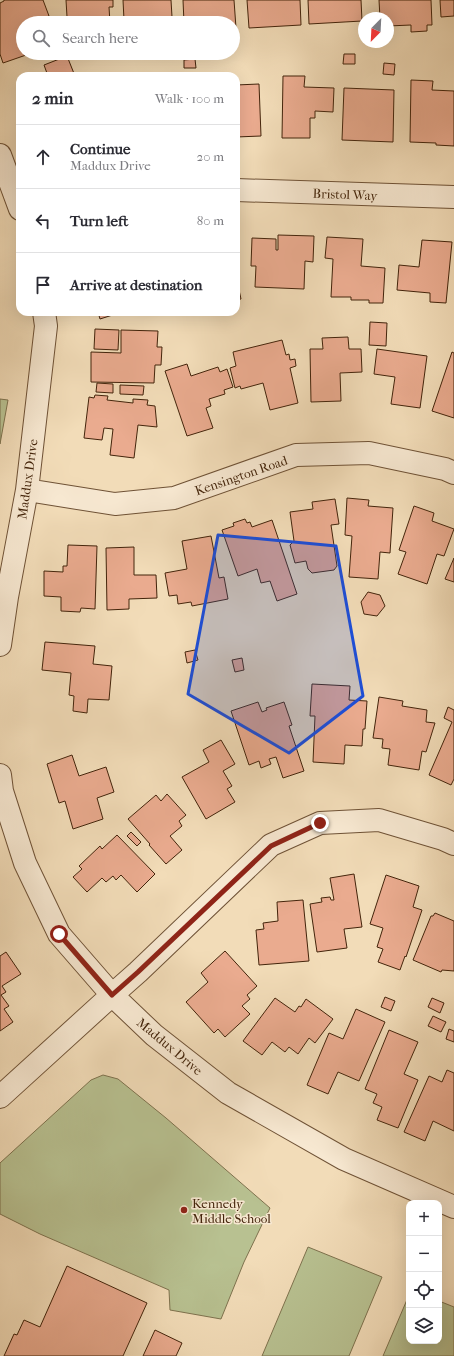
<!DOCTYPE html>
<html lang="en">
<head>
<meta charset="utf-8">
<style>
	:root { --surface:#fff; --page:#f7f7f7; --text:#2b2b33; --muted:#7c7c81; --line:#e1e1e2 }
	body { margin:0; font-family:"IM FELL French Canon",serif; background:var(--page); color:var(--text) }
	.controls { position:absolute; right:12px; bottom:12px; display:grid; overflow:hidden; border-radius:8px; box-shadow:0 4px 16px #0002 }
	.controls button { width:36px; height:36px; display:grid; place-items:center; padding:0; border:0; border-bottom:1px solid var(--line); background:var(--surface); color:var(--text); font:20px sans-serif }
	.compass { position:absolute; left:358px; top:12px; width:36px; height:36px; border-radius:50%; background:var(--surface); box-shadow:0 4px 16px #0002; rotate:204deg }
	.stop { position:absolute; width:12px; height:12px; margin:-9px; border:3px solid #8f2418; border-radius:50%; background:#fff }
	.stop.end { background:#8f2418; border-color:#fff; box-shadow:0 1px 4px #0008 }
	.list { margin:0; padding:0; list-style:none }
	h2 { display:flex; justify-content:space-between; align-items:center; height:52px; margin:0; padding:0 16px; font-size:17px }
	h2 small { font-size:13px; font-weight:400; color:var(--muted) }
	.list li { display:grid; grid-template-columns:26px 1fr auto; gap:12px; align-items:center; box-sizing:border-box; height:64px; padding:0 16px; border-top:1px solid var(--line) }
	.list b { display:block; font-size:15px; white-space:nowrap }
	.list p { margin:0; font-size:13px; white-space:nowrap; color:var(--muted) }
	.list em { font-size:13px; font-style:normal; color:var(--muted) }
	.icon { flex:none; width:22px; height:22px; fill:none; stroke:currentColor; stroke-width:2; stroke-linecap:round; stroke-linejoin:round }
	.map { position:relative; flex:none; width:454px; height:1356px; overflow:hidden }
	.search { position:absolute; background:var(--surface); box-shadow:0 4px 16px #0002; left:16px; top:16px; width:224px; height:44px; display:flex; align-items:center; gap:10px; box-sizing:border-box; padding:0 14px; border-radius:22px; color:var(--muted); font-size:15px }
	.panel { position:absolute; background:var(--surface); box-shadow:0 4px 16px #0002; left:16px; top:72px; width:224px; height:244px; border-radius:12px }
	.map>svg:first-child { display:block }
</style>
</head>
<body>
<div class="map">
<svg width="454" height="1356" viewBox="0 0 454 1356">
	<rect width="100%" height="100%" fill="#f2dcb8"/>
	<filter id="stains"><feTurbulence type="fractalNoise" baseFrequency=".005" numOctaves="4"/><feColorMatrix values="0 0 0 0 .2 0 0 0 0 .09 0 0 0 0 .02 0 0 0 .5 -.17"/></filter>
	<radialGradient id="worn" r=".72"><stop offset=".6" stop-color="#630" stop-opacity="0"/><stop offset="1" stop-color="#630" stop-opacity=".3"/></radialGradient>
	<!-- green -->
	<path fill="#b8c191" stroke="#7e724e" d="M0 399 8 400 0 444Z
		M103 1075 118 1079 166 1118 270 1208 244 1262 221 1319 170 1310 169 1290 40 1234 0 1214V1163L91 1080Z
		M308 1247 382 1277 349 1356H262Z
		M409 1295V1341H439V1301L454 1307V1356H383Z"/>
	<!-- building -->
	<path fill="#eaab8f" stroke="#43240b" d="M4 0H43L49 16 37 21 38 23H23V53L29 54 3 63 0 54V3L4 1Z
		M66 0H113V7H109L110 23H62L61 17H67Z
		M123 0H171L172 17 162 18 163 23H133V20H124Z
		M183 0H234L236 28H233V23H184Z
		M247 0H300L301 25 249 28Z
		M308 0H361L362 21 309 24Z
		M379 0H431L432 25H427V31L411 32V25L388 26V18H380Z
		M440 0H454V16L441 17Z
		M344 54H355V64H343Z
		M67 56 75 76H48L44 65Z
		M195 59 196 68H184V60Z
		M384 63 395 64 394 75 383 74Z
		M283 76H305L304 87 334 88 333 112 315 111V118H310V138H282Z
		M411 80 433 81 432 90 454 91V146L436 145V143L410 142Z
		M259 84 261 136 236 137V85Z
		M344 88 394 90 393 142 342 140Z
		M278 235 314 236 313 262 305 261 304 289 255 287 256 266H251L252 238 276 239V250H278Z
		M327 237 363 239 361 266 385 268 383 303H369V300H351V297H331L333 259 325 258Z
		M422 240 452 242 446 303 430 302V293L397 290 399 265 419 267Z
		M236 276 241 299 236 300Z
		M98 312H122L100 319Z
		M370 322 387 323 386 346 369 345Z
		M95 329 119 330 118 350 94 349Z
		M121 330 158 331 157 347H162L161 365H155L154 383 91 382V352L121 353Z
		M348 337 349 349H361L362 372 340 373 341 401 311 402 310 349H323L322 338Z
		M282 340 286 355 289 354 290 360 295 359 296 366 290 368 298 403 270 410 263 383 241 389 240 386 235 388 230 368 236 366 233 352Z
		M377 349 427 356 420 408 391 404 395 377 374 374Z
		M452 352 454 353V418L432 411Z
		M187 364 191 376 218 367 220 372 227 369 233 387 224 390 225 394 209 399 211 406 206 408 213 428 187 436 165 371Z
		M97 383 113 384V393L96 392Z
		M120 385 144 386 143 395 120 394Z
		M95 395 108 396 107 400 133 403V399L148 400 147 405 155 406 157 427 138 425 134 458 110 455 113 429 104 428 102 440 84 438 89 397 94 398Z
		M347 498 369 500 368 506 393 508 390 553 380 552 378 579 349 577 352 536 345 535Z
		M335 499 339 524 331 525 337 566 334 570 312 573 308 569 306 561 295 563 290 545 294 541 290 512 313 509 312 502Z
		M414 506 434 513 432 521 454 529 444 556 437 554 427 584 398 574 406 552 399 550Z
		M245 519 247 523 250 522 252 527 272 520 297 594 277 601 270 581 261 583 257 569 238 576 222 530 234 526 233 523Z
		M211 536 219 578 224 577 228 599 192 606 191 602 178 604 177 595 169 596 165 573 187 569 182 541Z
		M68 545 97 546 95 609 81 608 80 612 61 611V597L44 596V571L63 572V566H67Z
		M134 547V575H156L157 598 129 599V609L107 610 106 548Z
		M454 558V582L445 579Z
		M368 592 380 595 385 606 377 616 364 614 361 602Z
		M45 642 95 646 93 664 112 666 109 700 88 699 87 713 73 711 74 696 69 695 71 673 42 670Z
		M195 650 198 660 187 663 185 652Z
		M242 658 244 670 235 672 232 660Z
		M312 684 350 686 349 700 367 701 365 729H363L362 746 345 745 344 764 313 762 315 716H310Z
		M379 697 403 701 402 706 427 710 426 722 435 723 426 752 422 751 419 770 388 765 390 749 382 748 383 739 373 738Z
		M258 702 262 712 267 710 266 708 284 702 292 725 289 726 304 771 283 778 276 757 269 759 271 764 261 768 259 761 249 765 231 711Z
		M448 707 454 710V779L451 785 429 775 452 722 444 718Z
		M221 740 235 764 223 771 232 786 227 789 235 802 206 819 182 777 209 762 203 750Z
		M72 755 79 776 106 767 114 792 97 798 103 819 73 829 65 801 59 803 47 764Z
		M167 794 186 815 179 821 182 826 170 836 182 850 166 864 149 845 150 844 128 819 156 795 161 801Z
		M131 832 141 842 137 846 127 836Z
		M117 835 155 874 137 892 121 875 116 880 113 876 106 882 102 878 87 892 73 877 82 869 79 866 100 846 102 849Z
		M354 874 362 927 344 929 347 948 317 952 310 904 322 902 321 898 330 897 331 900H334L330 878Z
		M386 875 419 886 413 907 422 910 406 957 405 956 400 970 378 962 383 949 377 947 383 928 370 924Z
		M303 900 309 961 259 965 256 930 264 929 263 923 278 921 277 902Z
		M435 913 454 921V971L442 970 441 972 413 960 431 916H433Z
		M225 951 257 986 247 995 250 999 242 1006 250 1014 225 1037 218 1029 214 1033 186 1002 208 982 201 973Z
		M6 952 21 974 2 986 6 992 1 995 9 1006 4 1009 13 1022 0 1031V956Z
		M385 997 395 1001 391 1011 381 1007Z
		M275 998 295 1012 299 1006 301 1007 306 999 333 1019 315 1043 309 1038 298 1054 289 1047 285 1052 272 1042 262 1055 243 1041Z
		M432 998 444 1003 440 1013 428 1007Z
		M356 1009 385 1022 359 1081 338 1072 328 1094 307 1085 329 1033 343 1039Z
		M433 1016 446 1022 441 1032 428 1026Z
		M449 1029 454 1031V1042L446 1039Z
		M389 1030 418 1042 404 1074 418 1080 398 1128 377 1120 382 1107 373 1103 377 1094 365 1089Z
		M447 1070 454 1073V1131L433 1121 425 1141 404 1132 429 1076 442 1082Z
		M67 1266 147 1303 123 1356H4L14 1334 17 1335 24 1320 40 1327Z
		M155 1330 182 1343 176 1356H143Z"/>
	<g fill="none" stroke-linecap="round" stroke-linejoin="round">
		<!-- minor casing -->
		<g stroke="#6f5236" stroke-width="24">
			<path id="minor" d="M0 155 20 209
				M236 190 454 197
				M27 490 115 504 174 498 296 455 369 453 445 469 454 473
				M0 645 7 597 27 490 46 326 44 312
				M0 775 2 791 25 863 59 934 112 995 154 1035 228 1093 344 1159 454 1207
				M0 1097 112 995 138 972 271 845 320 823 379 820 443 839 454 844"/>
		</g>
		<!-- minor -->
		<use href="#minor" stroke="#f7e8d1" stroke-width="22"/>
	</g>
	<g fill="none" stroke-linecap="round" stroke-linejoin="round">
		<!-- route -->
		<path stroke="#8f2418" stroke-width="5" d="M59 934 112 995 138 972 271 846 320 823"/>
	</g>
	<!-- marked area -->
	<path fill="#1d4ed8" fill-opacity="0.2" stroke="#1d4ed8" stroke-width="3" stroke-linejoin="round" d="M218 535 336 546 363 696 289 753 188 694Z"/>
	<!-- markers -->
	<circle fill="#8f2418" stroke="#f7e8d1" stroke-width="1.5" cx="184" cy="1210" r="4"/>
	<g text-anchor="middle" stroke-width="3" stroke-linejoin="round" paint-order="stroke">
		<!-- street labels -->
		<g font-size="13" fill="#43240b" stroke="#f7e8d1">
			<text transform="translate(345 194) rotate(2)" y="5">Bristol Way</text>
			<text transform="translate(241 475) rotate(-19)" y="5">Kensington Road</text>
			<text transform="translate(27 479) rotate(-82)" y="5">Maddux Drive</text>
			<text transform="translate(170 1046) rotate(40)" y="5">Maddux Drive</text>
		</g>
		<!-- poi labels -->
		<g font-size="13" fill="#43240b" stroke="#f7e8d1" text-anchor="start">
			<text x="192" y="1208">Kennedy<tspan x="192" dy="15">Middle School</tspan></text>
		</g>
	</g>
	<rect width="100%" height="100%" filter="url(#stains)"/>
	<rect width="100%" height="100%" fill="url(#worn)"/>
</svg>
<div class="controls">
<button>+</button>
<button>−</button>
<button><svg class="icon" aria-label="locate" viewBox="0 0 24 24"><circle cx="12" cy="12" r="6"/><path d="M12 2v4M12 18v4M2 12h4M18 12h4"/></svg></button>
<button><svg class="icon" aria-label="layers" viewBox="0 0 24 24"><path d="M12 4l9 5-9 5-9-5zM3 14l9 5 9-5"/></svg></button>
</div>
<svg class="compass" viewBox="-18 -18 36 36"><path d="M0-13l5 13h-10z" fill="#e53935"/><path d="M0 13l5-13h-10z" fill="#7c7c81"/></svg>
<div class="stop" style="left:59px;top:934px"></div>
<div class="stop end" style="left:320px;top:823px"></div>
<div class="search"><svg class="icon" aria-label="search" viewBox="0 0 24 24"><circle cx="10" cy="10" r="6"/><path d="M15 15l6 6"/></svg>Search here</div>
<section class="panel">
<h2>2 min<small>Walk · 100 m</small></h2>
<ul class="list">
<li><svg class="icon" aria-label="ahead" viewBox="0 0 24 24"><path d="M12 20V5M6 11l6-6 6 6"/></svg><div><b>Continue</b><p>Maddux Drive</p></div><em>20 m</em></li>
<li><svg class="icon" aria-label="left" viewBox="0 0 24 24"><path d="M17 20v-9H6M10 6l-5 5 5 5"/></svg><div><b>Turn left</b></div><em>80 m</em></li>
<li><svg class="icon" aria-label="arrive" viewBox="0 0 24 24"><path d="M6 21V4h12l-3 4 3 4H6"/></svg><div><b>Arrive at destination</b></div></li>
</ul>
</section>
</div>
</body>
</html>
